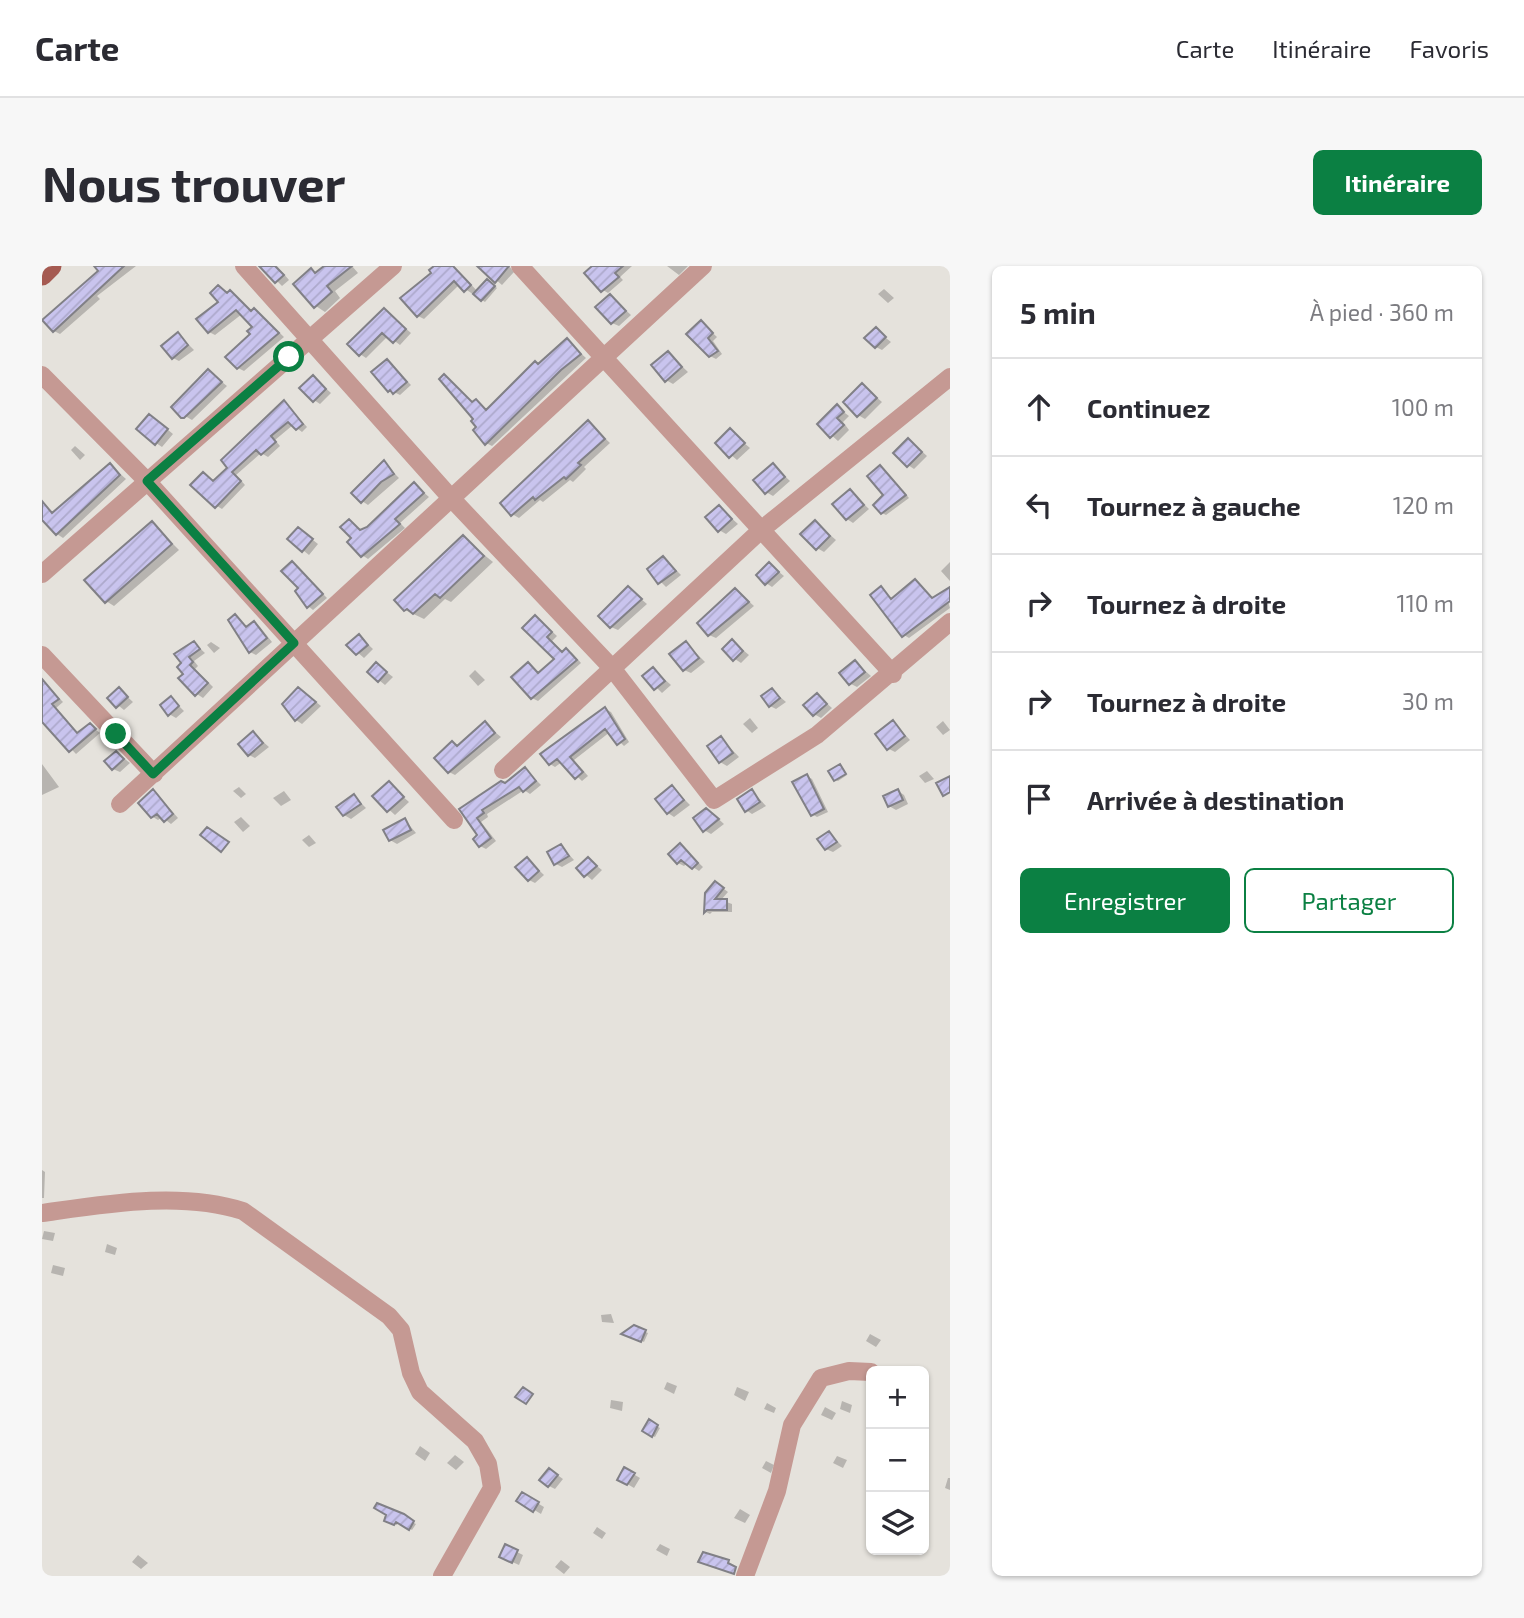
<!DOCTYPE html>
<html lang="fr">
<head>
<meta charset="utf-8">
<style>
	:root { --surface:#fff; --page:#f7f7f7; --text:#2b2b33; --muted:#7c7c81; --line:#e1e1e2; --accent:#0b8043 }
	body { margin:0; font-family:"Exo 2",sans-serif; background:var(--page); color:var(--text) }
	.controls { position:absolute; right:21px; bottom:21px; display:grid; overflow:hidden; border-radius:10px; box-shadow:0 2px 5px #0004 }
	.controls button { width:63px; height:63px; display:grid; place-items:center; padding:0; border:0; border-bottom:2px solid var(--line); background:var(--surface); color:var(--text); font:35px sans-serif }
	.stop { position:absolute; width:21px; height:21px; margin:-16px; border:5px solid #0b8043; border-radius:50%; background:#fff }
	.stop.end { background:#0b8043; border-color:#fff; box-shadow:0 2px 7px #0008 }
	.list { margin:0; padding:0; list-style:none }
	h2 { display:flex; justify-content:space-between; align-items:center; height:91px; margin:0; padding:0 28px; font-size:30px }
	h2 small { font-size:23px; font-weight:400; color:var(--muted) }
	.list li { display:grid; grid-template-columns:46px 1fr auto; gap:21px; align-items:center; box-sizing:border-box; height:98px; padding:0 28px; border-top:2px solid var(--line) }
	.list b { display:block; font-size:26px; white-space:nowrap }
	.list em { font-size:23px; font-style:normal; color:var(--muted) }
	.actions { display:flex; gap:14px; padding:21px 28px }
	.actions a { flex:1; padding:16px 0; border:2px solid var(--accent); border-radius:10px; text-align:center; font-size:24px; color:var(--accent) }
	.actions .main { background:var(--accent); color:#fff }
	.icon { flex:none; width:38px; height:38px; fill:none; stroke:currentColor; stroke-width:2; stroke-linecap:round; stroke-linejoin:round }
	.map { position:relative; flex:none; width:908px; height:1310px; overflow:hidden; border-radius:10px }
	header { display:flex; align-items:center; gap:42px; box-sizing:border-box; height:98px; padding:0 35px; background:var(--surface); border-bottom:2px solid var(--line) }
	header strong { font-size:33px }
	nav { display:flex; gap:38px; margin-inline-start:auto; font-size:24px }
	.intro { display:flex; align-items:center; justify-content:space-between; box-sizing:border-box; height:168px; padding:0 42px }
	h1 { margin:0; font-size:49px }
	.button { padding:18px 32px; border-radius:10px; background:var(--accent); color:#fff; font-size:24px; font-weight:700 }
	main { display:flex; gap:42px; padding:0 42px }
	aside { flex:1; background:var(--surface); border-radius:10px; box-shadow:0 2px 5px #0004 }
	.map>svg:first-child { display:block }
</style>
</head>
<body>
<header>
<strong>Carte</strong>
<nav><a>Carte</a><a>Itinéraire</a><a>Favoris</a></nav>
</header>
<div class="intro"><h1>Nous trouver</h1><a class="button">Itinéraire</a></div>
<main>
<div class="map">
<svg width="908" height="1310" viewBox="0 0 908 1310">
	<defs>
		<pattern id="building-hatch" width="6" height="6" patternUnits="userSpaceOnUse" patternTransform="scale(1.75)"><rect width="6" height="6" fill="#c9c4ee"/><path d="M-1 1l2-2M0 6l6-6M5 7l2-2" fill="none" stroke="#ada9cc"/></pattern>
	</defs>
	<rect width="100%" height="100%" fill="#e5e2dc"/>
	<!-- shadow -->
	<path fill="#0003" d="M64 0H94L55 30 58 33 18 68 12 65Z
		M220 0H235L247 14 240 20Z
		M285 0H310L316 7 293 25 298 32 283 46 274 40 269 4 275 8Z
		M395 0H412L436 26 448 16 455 22 443 36 417 19 382 53 376 50Z
		M438 0H467L472 6 460 19Z
		M549 0H590L578 11 581 14 566 27 561 24Z
		M625 0H646L637 9Z
		M177 21 194 30 210 46 218 48 242 71 202 105 196 102 213 61 200 48 173 69 167 66 179 36Z
		M842 23 852 32 846 37 836 28Z
		M568 30 589 49 577 60 570 57Z
		M342 44 369 67 358 79 346 70 324 92 318 88Z
		M659 56 675 71 671 75 680 88 674 93 668 90Z
		M834 64 849 76 840 84 834 81Z
		M136 68 152 84 137 95 131 92Z
		M525 75 544 92 450 180 444 177 434 153 402 110 432 137 434 135 446 145Z
		M626 87 646 106 631 118 624 114Z
		M345 95 369 119 358 129 352 126Z
		M167 106 185 120 150 154 143 150Z
		M271 111 289 127 278 138 272 134Z
		M820 119 840 136 823 153 816 149Z
		M243 136 265 161 260 166 251 159 233 174 238 180 226 191 219 187 194 209 203 219 180 243 175 240 151 219 162 208 172 216Z
		M795 141 807 150 801 156 807 164 796 175 777 158Z
		M114 154 131 168 120 181 114 177Z
		M546 156 568 177 542 201 544 203 531 216 528 214 501 236 498 234 477 252 470 248Z
		M688 165 708 182 695 194 675 177Z
		M867 174 885 190 872 203 866 199Z
		M33 180 43 189 38 194 29 184Z
		M342 197 357 212 326 239 320 235Z
		M68 199 84 213 21 272 15 268 0 248V238L12 247Z
		M731 199 748 215 731 230 724 226Z
		M842 204 867 232 844 249 840 247 844 230Z
		M373 219 387 231 358 257 363 262 326 293 320 289 308 255 320 265Z
		M808 225 827 243 811 257 805 253Z
		M677 241 696 258 684 268 677 264Z
		M773 256 794 274 782 286 775 282Z
		M110 257 137 284 72 340 64 335Z
		M257 263 276 278 267 289 247 273Z
		M421 272 451 296 409 336 403 333 382 353 363 344Z
		M622 292 639 309 624 321 607 304Z
		M908 296V315L899 305Z
		M250 297 285 332 271 344 266 340Z
		M727 298 742 310 730 321 724 317Z
		M873 315 892 333 905 332 908 342 867 372 862 369 839 322 851 334Z
		M586 322 605 338 576 364 569 361Z
		M694 324 712 340 674 372 667 369Z
		M193 350 206 362 212 357 218 361 230 376 214 389 208 386Z
		M494 351 515 370 510 375 521 387 525 384 530 387 539 397 496 435 490 432 486 398 498 407 515 393Z
		M317 370 331 383 322 392 307 379Z
		M690 375 707 389 699 397 693 393Z
		M169 376 178 382 172 387 165 379Z
		M152 377 163 387 152 395 156 400 153 403 171 421 161 432 155 428 137 401Z
		M644 377 663 396 649 407 642 404Z
		M813 396 829 410 815 421 809 418Z
		M334 398 351 411 343 419 327 406Z
		M611 403 629 419 620 427 603 410Z
		M433 404 443 414 436 420 427 410Z
		M4 419 21 436 14 442 37 468 48 459 58 467 34 488 0 452V422Z
		M77 423 91 436 82 444 67 432Z
		M730 424 744 436 734 443 728 440Z
		M263 427 279 440 260 458 254 454Z
		M775 429 790 442 779 452 772 448Z
		M129 432 142 445 134 452 127 448Z
		M563 443 569 446 587 476 582 480 568 466 532 494 546 510 540 515 520 496 513 501 508 498Z
		M708 452 716 462 710 467 701 458Z
		M901 455 908 464 901 469 894 461Z
		M851 456 868 474 853 486 847 483Z
		M443 458 459 471 413 509 407 506 411 477 417 481Z
		M211 467 227 481 213 492 207 489Z
		M679 472 697 491 685 500 678 496Z
		M75 487 88 497 78 506 71 503Z
		M0 498 17 521 0 529Z
		M798 500 805 509 796 515 793 514Z
		M483 503 499 519 488 528 482 524 445 548 446 551 439 556 454 575 444 583 438 580 437 570 420 544 463 519Z
		M885 505 892 513 883 517 877 510Z
		M765 510 770 513 786 546 775 551 770 548Z
		M347 518 367 536 353 549 333 531Z
		M197 521 204 528 199 532 191 525Z
		M630 521 648 539 632 551 626 547Z
		M112 525 136 552 129 558 120 551 116 554 111 551Z
		M242 525 249 534 239 540 231 532Z
		M710 525 724 540 710 548 704 544Z
		M856 525 862 529 866 538 854 544 847 540Z
		M312 530 324 542 309 553 302 549Z
		M671 548 682 558 669 568 662 564Z
		M199 551 208 560 201 566 192 556Z
		M363 554 374 567 355 578 348 574Z
		M787 567 800 580 791 586 784 583Z
		M267 569 274 577 267 581 260 574Z
		M638 579 661 601 657 605 645 597 642 600 636 597Z
		M519 580 532 594 520 601 514 598Z
		M485 593 502 609 493 617 487 614Z
		M546 593 560 604 550 614 536 602Z
		M678 620 686 626 679 634 690 638V646H670L668 648 664 646 665 627Z
		M0 904 3 906 2 932H0Z
		M2 965 13 967 11 975 0 973Z
		M65 978 75 982 73 989 63 986Z
		M11 999 23 1002 21 1010 9 1007Z
		M569 1048 572 1057 560 1056 559 1049Z
		M592 1061 606 1067 602 1076 583 1067Z
		M828 1068 839 1074 834 1081 824 1075Z
		M625 1116 635 1120 632 1128 622 1123Z
		M695 1121 707 1126 703 1135 692 1129Z
		M569 1134 581 1136 580 1145 568 1142Z
		M800 1135 810 1139 808 1147 798 1143Z
		M725 1137 734 1142 732 1147 722 1143Z
		M783 1141 794 1147 790 1154 779 1149Z
		M607 1156 618 1162 613 1171 602 1165Z
		M378 1180 388 1187 383 1195 373 1188Z
		M413 1189 422 1196 414 1204 405 1197Z
		M795 1190 805 1194 801 1202 791 1197Z
		M724 1195 732 1199 729 1207 720 1202Z
		M583 1203 598 1212 592 1222 577 1213Z
		M514 1208 521 1213 513 1223 507 1220Z
		M906 1212H908V1224L903 1222Z
		M480 1228 502 1241 499 1248 476 1234Z
		M335 1239 374 1258 370 1264 357 1255 355 1259 344 1254 346 1249Z
		M698 1243 708 1249 703 1257 692 1252Z
		M555 1261 564 1267 560 1273 551 1267Z
		M618 1278 628 1283 625 1290 614 1284Z
		M475 1286 481 1289 477 1299 466 1294Z
		M96 1289 106 1297 99 1303 90 1296Z
		M519 1294 528 1301 522 1308 513 1301Z"/>
	<!-- building -->
	<path fill="url(#building-hatch)" stroke="#818086" stroke-width="2" d="M52 0H82L11 66 0 54 56 5Z
		M217 0H233L242 9 233 17Z
		M282 0H310L285 20 290 26 272 42 251 18 269 2 273 7Z
		M392 0H411L429 19 422 26 412 15 375 51 358 32 389 7 387 4Z
		M435 0H467L453 17Z
		M550 0H581L573 7 577 11 559 26 542 7Z
		M445 13 453 20 439 35 431 28Z
		M176 19 185 27 188 24 209 45 212 42 237 67 195 103 183 91 208 68 205 65 210 61 194 44 166 67 154 53 176 36 168 27Z
		M568 28 584 45 569 58 553 41Z
		M342 42 364 63 351 77 340 67 317 90 305 78Z
		M659 54 671 67 666 72 676 85 667 91 644 68Z
		M834 61 844 71 833 82 822 72Z
		M136 66 146 79 130 93 119 80Z
		M525 72 539 88 519 104 443 179 431 164 434 161 429 155 431 153 397 113 402 108 430 136 434 133 444 144 493 95 496 98Z
		M626 85 640 101 623 116 609 99Z
		M345 93 365 116 351 128 348 124 346 126 329 106Z
		M166 103 180 116 142 152H139L129 141Z
		M271 109 284 123 271 136 257 122Z
		M820 117 835 132 815 151 801 136Z
		M242 134 261 158 254 164 246 156 229 170 234 176 219 189 214 184 190 206 199 215 173 242 148 219 161 206 171 215 185 202 179 194Z
		M795 138 802 146 795 152 802 159 788 172 775 158Z
		M107 148 126 163 113 179 94 163Z
		M546 154 563 173 536 197 539 199 524 213 522 211 493 234 491 231 469 250 458 237Z
		M688 162 703 177 687 192 673 177Z
		M866 172 880 186 865 201 851 187Z
		M342 194 352 208 339 216 319 237 309 227Z
		M68 197 78 209 14 269 0 254V235L10 247Z
		M731 197 743 211 723 228 711 214Z
		M838 199 864 229 839 248 831 239 841 229 825 210Z
		M372 216 382 227 353 253 358 258 319 291 305 276 309 272 298 261 307 253 318 264 325 261Z
		M808 223 822 239 804 254 790 238Z
		M677 239 690 253 676 266 663 251Z
		M773 254 788 270 774 284 758 268Z
		M110 255 130 278 63 337 42 314Z
		M256 261 271 273 260 286 245 273Z
		M421 269 442 290 398 332 393 328 371 348 365 343 362 345 352 334Z
		M621 290 634 305 616 318 605 303Z
		M250 295 281 328 265 342 253 325 256 322 239 305Z
		M727 296 737 306 723 319 714 309Z
		M873 313 890 332 908 321V335L860 371 828 329 839 320 849 333Z
		M586 320 600 333 568 362 556 350Z
		M693 322 707 336 666 370 655 357Z
		M193 348 204 361 212 355 225 372 207 387 186 354Z
		M493 349 510 366 505 371 520 386 524 382 535 394 489 433 469 411 486 396 496 407 512 393 480 362Z
		M317 368 326 379 314 389 304 379Z
		M690 373 701 385 691 395 680 383Z
		M152 375 158 383 147 391 151 396 148 399 166 417 153 430 136 412 141 408 135 401 139 397 132 388Z
		M644 375 657 392 641 405 627 388Z
		M813 394 823 406 807 419 797 407Z
		M334 396 345 406 336 416 325 406Z
		M611 401 623 415 612 424 600 410Z
		M0 413 17 433 10 438 35 467 48 457 54 463 27 486 0 456Z
		M77 421 86 431 74 442 65 432Z
		M256 421 274 436 253 455 240 438Z
		M730 422 738 432 727 441 719 430Z
		M775 427 785 438 771 450 761 439Z
		M129 430 137 440 126 450 118 439Z
		M563 441 583 473 575 479 563 463 528 491 541 506 533 513 515 493 507 499 498 488Z
		M851 454 863 470 845 484 833 468Z
		M443 455 453 467 406 507 392 492 410 475 415 480Z
		M211 465 221 477 206 490 196 478Z
		M679 470 691 487 677 497 665 480Z
		M74 485 82 493 70 504 62 495Z
		M798 498 804 508 792 515 786 505Z
		M483 501 494 515 481 526 477 521 440 544 442 547 435 552 449 572 437 581 431 573 435 569 417 543 459 515 463 517Z
		M765 508 782 543 769 550 750 516Z
		M908 510V526L901 530 894 517Z
		M347 515 362 531 345 546 330 530Z
		M630 519 642 534 625 548 613 533Z
		M111 523 131 548 122 556 115 548 109 552 96 537Z
		M710 523 718 536 703 546 695 533Z
		M856 523 861 534 846 541 841 530Z
		M312 528 319 538 301 550 294 541Z
		M664 542 677 553 661 566 651 552Z
		M363 552 369 564 347 575 341 564Z
		M165 561 187 576 179 586 158 569Z
		M787 565 795 576 783 584 775 573Z
		M638 577 656 597 650 603 639 594 635 598 626 588Z
		M519 578 527 590 512 599 505 586Z
		M485 591 497 605 486 615 473 601Z
		M546 591 555 600 542 611 534 602Z
		M673 615 682 622 673 633H685V644H665L662 647 663 627Z
		M592 1059 604 1064 599 1076 579 1068Z
		M481 1121 491 1128 484 1138 473 1131Z
		M607 1153 616 1159 610 1171 600 1165Z
		M582 1201 593 1207 585 1219 575 1214Z
		M507 1202 516 1209 506 1221 497 1214Z
		M480 1226 497 1236 491 1246 474 1235Z
		M335 1237 362 1248 372 1255 367 1264 354 1256 352 1259 342 1255 344 1249 332 1242Z
		M463 1278 476 1284 470 1297 457 1291Z
		M661 1286 687 1294 686 1297 694 1301 692 1308 656 1296Z"/>
	<g fill="none" stroke-linecap="round" stroke-linejoin="round">
		<!-- minor -->
		<path stroke="#c59993" stroke-width="18" d="M202 0 409 232 570 402 672 534 775 469 908 356
			M478 0 851 408
			M0 109 105 215 412 554
			M0 308 351 0
			M0 389 112 508
			M461 504 719 264 908 111
			M78 538 661 0
			M0 947C64 938 139 925 201 945L347 1050 359 1064 369 1107 378 1126 433 1175 446 1198 450 1222 400 1310
			M703 1310 735 1225 750 1159 779 1112 807 1105 829 1106"/>
		<!-- major -->
		<path stroke="#a55a51" stroke-width="21" d="M0 9 9 0"/>
	</g>
	<g fill="none" stroke-linecap="round" stroke-linejoin="round">
		<!-- route -->
		<path stroke="#0b8043" stroke-width="9" d="M74 468 111 508 252 377 105 215 247 91"/>
	</g>
</svg>
<div class="controls">
<button>+</button>
<button>−</button>
<button><svg class="icon" aria-label="layers" viewBox="0 0 24 24"><path d="M12 4l9 5-9 5-9-5zM3 14l9 5 9-5"/></svg></button>
</div>
<div class="stop" style="left:247px;top:91px"></div>
<div class="stop end" style="left:74px;top:468px"></div>
</div>
<aside>
<h2>5 min<small>À pied · 360 m</small></h2>
<ul class="list">
<li><svg class="icon" aria-label="ahead" viewBox="0 0 24 24"><path d="M12 20V5M6 11l6-6 6 6"/></svg><div><b>Continuez</b></div><em>100 m</em></li>
<li><svg class="icon" aria-label="left" viewBox="0 0 24 24"><path d="M17 20v-9H6M10 6l-5 5 5 5"/></svg><div><b>Tournez à gauche</b></div><em>120 m</em></li>
<li><svg class="icon" aria-label="right" viewBox="0 0 24 24"><path d="M7 20v-9h11M14 6l5 5-5 5"/></svg><div><b>Tournez à droite</b></div><em>110 m</em></li>
<li><svg class="icon" aria-label="right" viewBox="0 0 24 24"><path d="M7 20v-9h11M14 6l5 5-5 5"/></svg><div><b>Tournez à droite</b></div><em>30 m</em></li>
<li><svg class="icon" aria-label="arrive" viewBox="0 0 24 24"><path d="M6 21V4h12l-3 4 3 4H6"/></svg><div><b>Arrivée à destination</b></div></li>
</ul>
<div class="actions"><a class="main">Enregistrer</a><a>Partager</a></div>
</aside>
</main>
</body>
</html>
